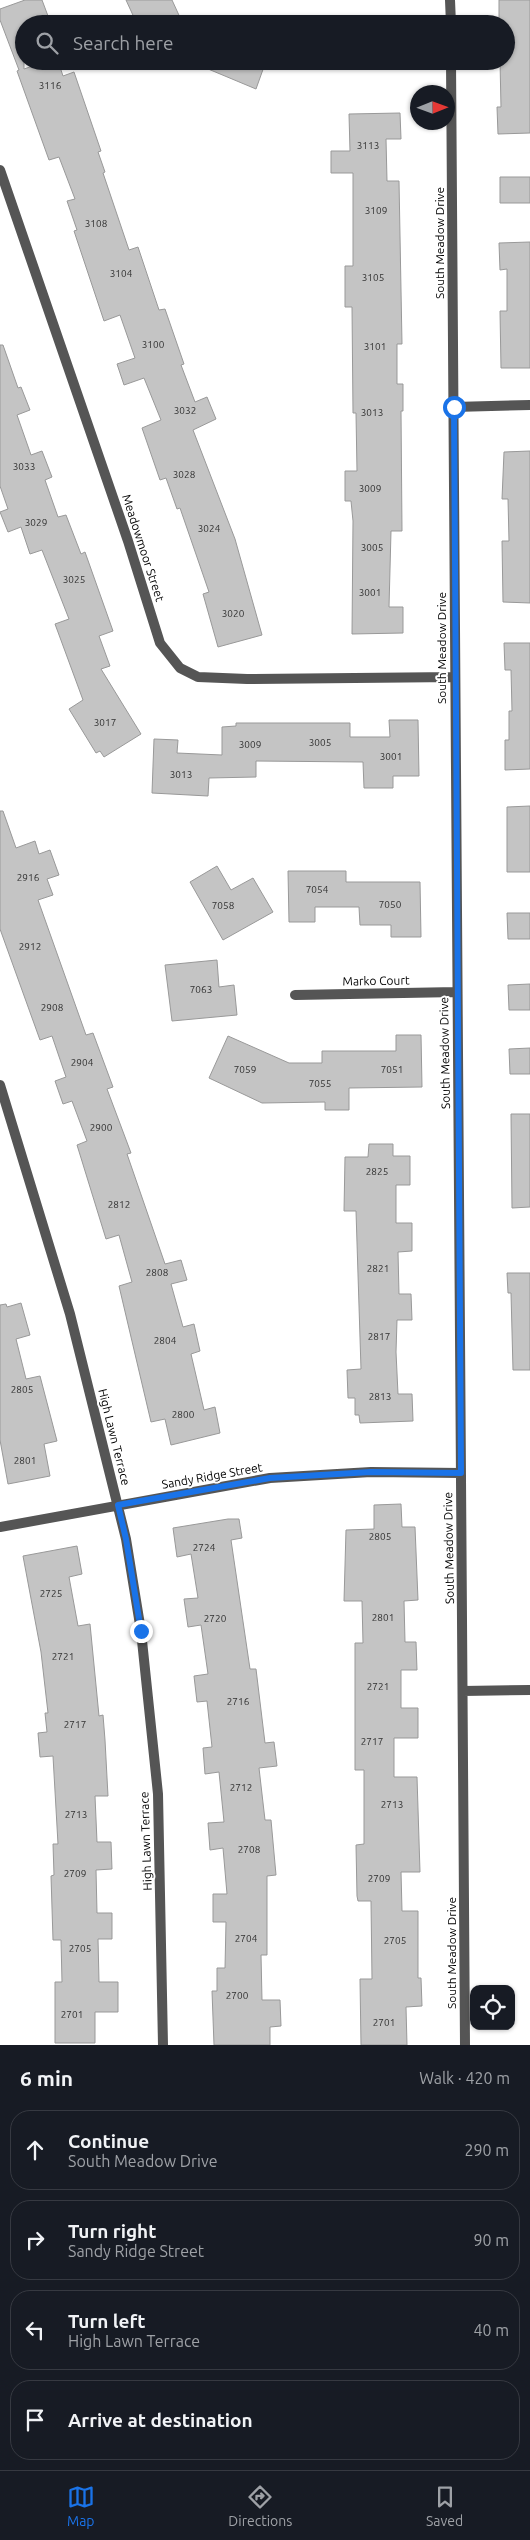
<!DOCTYPE html>
<html lang="en">
<head>
<meta charset="utf-8">
<style>
	:root { --surface:#171b24; --page:#20242c; --text:#f1f3f6; --muted:#9ea1a6; --line:#363941; --accent:#1a73e8 }
	body { margin:0; font-family:Ubuntu,sans-serif; background:var(--page); color:var(--text) }
	.controls { position:absolute; right:15px; bottom:15px; display:grid; overflow:hidden; border-radius:10px; box-shadow:0 1px 4px #0004 }
	.controls button { width:45px; height:45px; display:grid; place-items:center; padding:0; border:0; border-bottom:1px solid var(--line); background:var(--surface); color:var(--text); font:25px sans-serif }
	.compass { position:absolute; left:410px; top:85px; width:45px; height:45px; border-radius:50%; background:var(--surface); box-shadow:0 1px 4px #0004; rotate:89deg }
	.stop { position:absolute; width:15px; height:15px; margin:-11px; border:4px solid #1a73e8; border-radius:50%; background:#fff }
	.stop.end { background:#1a73e8; border-color:#fff; box-shadow:0 1px 5px #0008 }
	.list { margin:0; padding:0; list-style:none }
	h2 { display:flex; justify-content:space-between; align-items:center; height:65px; margin:0; padding:0 20px; font-size:21px }
	h2 small { font-size:16px; font-weight:400; color:var(--muted) }
	.list li { display:grid; grid-template-columns:32px 1fr auto; gap:15px; align-items:center; box-sizing:border-box; height:80px; margin:0 10px 10px; padding:0 10px; border:1px solid var(--line); border-radius:20px }
	.list b { display:block; font-size:19px; white-space:nowrap }
	.list p { margin:0; font-size:16px; white-space:nowrap; color:var(--muted) }
	.list em { font-size:16px; font-style:normal; color:var(--muted) }
	.icon { flex:none; width:28px; height:28px; fill:none; stroke:currentColor; stroke-width:2; stroke-linecap:round; stroke-linejoin:round }
	.map { position:relative; flex:none; width:530px; height:2045px; overflow:hidden }
	.search { position:absolute; background:var(--surface); box-shadow:0 1px 4px #0004; left:15px; right:15px; top:15px; height:55px; display:flex; align-items:center; gap:12px; box-sizing:border-box; padding:0 18px; border-radius:28px; color:var(--muted); font-size:19px }
	.sheet { height:425px; background:var(--surface) }
	nav { display:flex; justify-content:space-around; align-items:center; box-sizing:border-box; height:70px; border-top:1px solid var(--line); background:var(--surface); font-size:14px; color:var(--muted) }
	nav a { display:grid; justify-items:center; gap:2px }
	nav .on { color:var(--accent) }
	.map>svg:first-child { display:block }
</style>
</head>
<body>
<div class="map">
<svg width="530" height="2045" viewBox="0 0 530 2045">
	<rect width="100%" height="100%" fill="#fff"/>
	<!-- building -->
	<path fill="#c4c4c4" stroke="#999" d="M25 0H42L51 24H24V69L47 61H58L63 76 74 72 101 151 98 152 105 172 103 173 129 250 138 247 159 310 165 309 184 364 181 365 195 402 207 397 216 419 193 430 235 539 262 635 218 647 203 594 209 592 180 508 177 509 166 478 160 480 142 428 161 420 144 378 124 385 117 364 135 358 120 315 104 321 74 231 77 230 67 201 75 199 59 157 49 160 17 71 19 70 0 20V9Z
		M126 0H172L183 24H137Z
		M499 0H530V133L498 134 497 107H501L500 61H506V24H499Z
		M189 61H266L256 89Z
		M400 113 401 139H386L387 181H399L402 344H397V384H403V411H401L402 531H391L389 607H403V633L352 634 353 521 351 501H345V471H357L356 413H353L352 307H345V266H353V173H331V151H350L349 114Z
		M500 177H530V203H500Z
		M530 242V368H501L500 311H507V269L500 270 499 243Z
		M0 345H3L18 388 21 387 30 410 17 415 31 455 42 451 52 477 45 480 58 517 66 515 81 554 85 552 113 631 99 636 110 666 101 669 141 734 104 757 100 751 96 753 69 709 83 700 55 624 69 619 42 550 30 554 21 527 8 532 0 512 8 509 0 486Z
		M530 451V603L503 602 502 541H509L508 499H502L504 452Z
		M504 643H530V769L505 770V740H509V711H512L511 670H505Z
		M389 720H418L419 776H393V788H364L363 762 256 761V777L209 778 208 796 152 793 154 739 178 740 177 753 222 755V727L236 726V723H350V737H390Z
		M530 806V872H507V807Z
		M0 811H3L16 848 35 841 39 854 50 850 59 875 47 879 53 895 38 900 86 1035 93 1033 113 1087 107 1089 131 1153 127 1154 165 1264 181 1260 187 1280 171 1284 183 1327 194 1324 200 1351 191 1354 204 1410 215 1407 220 1433 171 1445 165 1419 151 1422 119 1286 132 1282 119 1235 106 1239 77 1145 87 1141 72 1101 63 1104 55 1081 66 1077 52 1036 40 1040 0 929Z
		M217 866 231 890 253 878 273 912 223 940 190 882Z
		M288 871H346V882H420L421 937H391V925H360L359 907H315V922H289Z
		M507 913H530V939H508Z
		M217 960 219 987 234 985 237 1015 172 1021 165 965Z
		M530 984V1010H509L508 985Z
		M396 1035H421L422 1087 349 1088V1110H325V1102L262 1103 209 1078 228 1036 289 1063H322V1051H396Z
		M530 1048V1074H510L509 1049Z
		M511 1114H530V1207L512 1208Z
		M369 1144H393V1156H410V1185H396V1223H412V1251L398 1252 399 1294H411L412 1320H397L396 1352 398 1394H412L413 1421 360 1423 359 1415H355V1398H348L347 1370 361 1369 356 1211H344L345 1157H368Z
		M507 1273H530V1370H513L511 1293H508Z
		M21 1303 30 1335 16 1339 26 1379 40 1376 57 1441 44 1444 50 1476 8 1484 0 1440V1305L6 1304 7 1307Z
		M401 1504 402 1527H415L418 1600 404 1601 405 1642H416L417 1670H401V1708H418V1738H394V1777H417L420 1872H401L402 1911H418V1978H421L422 2006 406 2007 407 2045H361L360 1979H372L371 1901H358L357 1896 356 1845 364 1844V1770H355V1643H363L362 1601H344L346 1530 374 1529V1505Z
		M228 1519H239L242 1538 231 1540 250 1669H256L265 1743 274 1742 277 1766 259 1768 265 1820H271L276 1875 267 1876V1955H261L262 2000H280L281 2026 270 2027V2045H214L212 1991H217V1968H225L226 1922H213V1894H227L223 1848 210 1850 208 1823 224 1822 219 1772 205 1774 203 1748 212 1747 207 1701 197 1702 194 1676 208 1674 201 1625 188 1627 184 1599 198 1598 191 1554 177 1557 173 1528Z
		M77 1546 82 1574 69 1577 78 1626 90 1624 99 1716 103 1715 105 1740 108 1796H95L97 1842H111L112 1869 96 1870 97 1913H112V1939H98L99 1982H118V2012H95V2043H55V1982H62L61 1940H53L51 1876 54 1875 53 1844H58L53 1756 40 1757 38 1733 47 1732 45 1713H48L41 1652 23 1556Z"/>
	<g fill="none" stroke-linecap="round" stroke-linejoin="round">
		<!-- minor -->
		<path stroke="#555" stroke-width="10" d="M450 0 451 24
			M451 61 465 2045
			M0 170 128 541 160 643 180 668 198 677 247 679 455 677
			M454 407 530 405
			M295 995 457 992
			M0 1085 70 1314 126 1539 141 1631 158 1794 163 2045
			M0 1527 270 1478 371 1472 461 1473
			M463 1691 530 1690"/>
	</g>
	<g fill="none" stroke-linecap="round" stroke-linejoin="round">
		<!-- route -->
		<path stroke="#1a73e8" stroke-width="6" d="M141 1631 126 1539 118 1505 270 1478 371 1472 461 1473 454 407"/>
	</g>
	<g text-anchor="middle" stroke-width="4" stroke-linejoin="round" paint-order="stroke">
		<!-- number labels -->
		<g font-size="10" fill="#313131">
			<text x="50" y="89">3116</text>
			<text x="368" y="149">3113</text>
			<text x="376" y="214">3109</text>
			<text x="96" y="227">3108</text>
			<text x="121" y="277">3104</text>
			<text x="373" y="281">3105</text>
			<text x="153" y="348">3100</text>
			<text x="375" y="350">3101</text>
			<text x="185" y="414">3032</text>
			<text x="372" y="416">3013</text>
			<text x="24" y="470">3033</text>
			<text x="184" y="478">3028</text>
			<text x="370" y="492">3009</text>
			<text x="36" y="526">3029</text>
			<text x="209" y="532">3024</text>
			<text x="372" y="551">3005</text>
			<text x="74" y="583">3025</text>
			<text x="370" y="596">3001</text>
			<text x="233" y="617">3020</text>
			<text x="105" y="726">3017</text>
			<text x="320" y="746">3005</text>
			<text x="250" y="748">3009</text>
			<text x="391" y="760">3001</text>
			<text x="181" y="778">3013</text>
			<text x="28" y="881">2916</text>
			<text x="317" y="893">7054</text>
			<text x="390" y="908">7050</text>
			<text x="223" y="909">7058</text>
			<text x="30" y="950">2912</text>
			<text x="201" y="993">7063</text>
			<text x="52" y="1011">2908</text>
			<text x="82" y="1066">2904</text>
			<text x="245" y="1073">7059</text>
			<text x="392" y="1073">7051</text>
			<text x="320" y="1087">7055</text>
			<text x="101" y="1131">2900</text>
			<text x="377" y="1175">2825</text>
			<text x="119" y="1208">2812</text>
			<text x="378" y="1272">2821</text>
			<text x="157" y="1276">2808</text>
			<text x="379" y="1340">2817</text>
			<text x="165" y="1344">2804</text>
			<text x="22" y="1393">2805</text>
			<text x="380" y="1400">2813</text>
			<text x="183" y="1418">2800</text>
			<text x="25" y="1464">2801</text>
			<text x="380" y="1540">2805</text>
			<text x="204" y="1551">2724</text>
			<text x="51" y="1597">2725</text>
			<text x="383" y="1621">2801</text>
			<text x="215" y="1622">2720</text>
			<text x="63" y="1660">2721</text>
			<text x="378" y="1690">2721</text>
			<text x="238" y="1705">2716</text>
			<text x="75" y="1728">2717</text>
			<text x="372" y="1745">2717</text>
			<text x="241" y="1791">2712</text>
			<text x="392" y="1808">2713</text>
			<text x="76" y="1818">2713</text>
			<text x="249" y="1853">2708</text>
			<text x="75" y="1877">2709</text>
			<text x="379" y="1882">2709</text>
			<text x="246" y="1942">2704</text>
			<text x="395" y="1944">2705</text>
			<text x="80" y="1952">2705</text>
			<text x="237" y="1999">2700</text>
			<text x="72" y="2018">2701</text>
			<text x="384" y="2026">2701</text>
		</g>
		<!-- street labels -->
		<g font-size="12" fill="#000" stroke="#fff">
			<text transform="translate(440 243) rotate(-90)" y="4">South Meadow Drive</text>
			<text transform="translate(143 548) rotate(72)" y="4">Meadowmoor Street</text>
			<text transform="translate(442 648) rotate(-90)" y="4">South Meadow Drive</text>
			<text transform="translate(376 981) rotate(-1)" y="4">Marko Court</text>
			<text transform="translate(445 1053) rotate(-91)" y="4">South Meadow Drive</text>
			<text transform="translate(114 1437) rotate(76)" y="4">High Lawn Terrace</text>
			<text transform="translate(212 1476) rotate(-10)" y="4">Sandy Ridge Street</text>
			<text transform="translate(449 1548) rotate(-91)" y="4">South Meadow Drive</text>
			<text transform="translate(146 1841) rotate(-92)" y="4">High Lawn Terrace</text>
			<text transform="translate(452 1953) rotate(-90)" y="4">South Meadow Drive</text>
		</g>
	</g>
</svg>
<div class="controls">
<button><svg class="icon" aria-label="locate" viewBox="0 0 24 24"><circle cx="12" cy="12" r="6"/><path d="M12 2v4M12 18v4M2 12h4M18 12h4"/></svg></button>
</div>
<svg class="compass" viewBox="-18 -18 36 36"><path d="M0-13l5 13h-10z" fill="#e53935"/><path d="M0 13l5-13h-10z" fill="#9ea1a6"/></svg>
<div class="stop" style="left:454px;top:407px"></div>
<div class="stop end" style="left:141px;top:1631px"></div>
<div class="search"><svg class="icon" aria-label="search" viewBox="0 0 24 24"><circle cx="10" cy="10" r="6"/><path d="M15 15l6 6"/></svg>Search here</div>
</div>
<section class="sheet">
<h2>6 min<small>Walk · 420 m</small></h2>
<ul class="list">
<li><svg class="icon" aria-label="ahead" viewBox="0 0 24 24"><path d="M12 20V5M6 11l6-6 6 6"/></svg><div><b>Continue</b><p>South Meadow Drive</p></div><em>290 m</em></li>
<li><svg class="icon" aria-label="right" viewBox="0 0 24 24"><path d="M7 20v-9h11M14 6l5 5-5 5"/></svg><div><b>Turn right</b><p>Sandy Ridge Street</p></div><em>90 m</em></li>
<li><svg class="icon" aria-label="left" viewBox="0 0 24 24"><path d="M17 20v-9H6M10 6l-5 5 5 5"/></svg><div><b>Turn left</b><p>High Lawn Terrace</p></div><em>40 m</em></li>
<li><svg class="icon" aria-label="arrive" viewBox="0 0 24 24"><path d="M6 21V4h12l-3 4 3 4H6"/></svg><div><b>Arrive at destination</b></div></li>
</ul>
</section>
<nav>
<a class="on"><svg class="icon" aria-label="map" viewBox="0 0 24 24"><path d="M3 6l6-2 6 2 6-2v14l-6 2-6-2-6 2zM9 4v14M15 6v14"/></svg>Map</a>
<a><svg class="icon" aria-label="directions" viewBox="0 0 24 24"><path d="M12 3l9 9-9 9-9-9zM9 14v-3h6M13 9l2 2-2 2"/></svg>Directions</a>
<a><svg class="icon" aria-label="saved" viewBox="0 0 24 24"><path d="M7 4h10v16l-5-4-5 4z"/></svg>Saved</a>
</nav>
</body>
</html>
